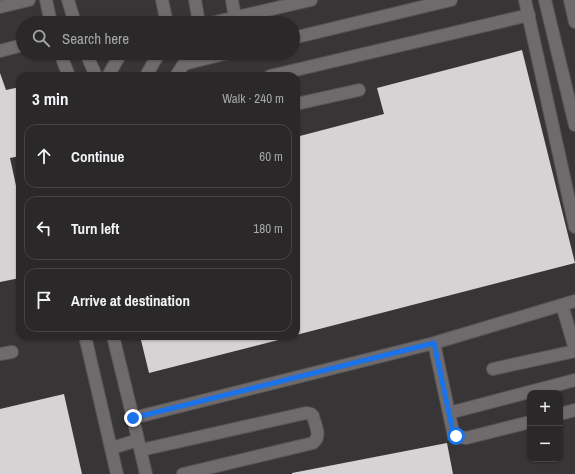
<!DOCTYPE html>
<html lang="en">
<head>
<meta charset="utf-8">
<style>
	:root { --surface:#2a2828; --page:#323030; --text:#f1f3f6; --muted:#a5a6a8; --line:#464445 }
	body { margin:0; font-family:"Archivo Narrow",sans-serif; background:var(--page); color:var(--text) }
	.controls { position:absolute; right:12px; bottom:12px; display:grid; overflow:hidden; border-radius:8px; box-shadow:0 1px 3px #0004 }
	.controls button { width:36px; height:36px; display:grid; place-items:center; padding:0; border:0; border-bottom:1px solid var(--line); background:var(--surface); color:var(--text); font:20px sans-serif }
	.stop { position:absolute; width:12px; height:12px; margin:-9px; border:3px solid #1a73e8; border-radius:50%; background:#fff }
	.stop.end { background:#1a73e8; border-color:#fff; box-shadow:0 1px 4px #0008 }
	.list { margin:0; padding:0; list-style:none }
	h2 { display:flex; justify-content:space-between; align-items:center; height:52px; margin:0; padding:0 16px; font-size:17px }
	h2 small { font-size:13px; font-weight:400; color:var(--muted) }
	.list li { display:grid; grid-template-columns:26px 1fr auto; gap:12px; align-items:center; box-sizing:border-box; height:64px; margin:0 8px 8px; padding:0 8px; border:1px solid var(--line); border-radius:12px }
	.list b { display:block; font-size:15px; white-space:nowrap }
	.list em { font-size:13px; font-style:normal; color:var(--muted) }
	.icon { flex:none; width:22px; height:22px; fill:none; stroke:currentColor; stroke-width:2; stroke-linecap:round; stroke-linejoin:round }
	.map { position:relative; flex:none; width:575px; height:474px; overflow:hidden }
	.search { position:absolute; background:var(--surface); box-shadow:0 1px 3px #0004; left:16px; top:16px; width:284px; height:44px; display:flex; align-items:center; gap:10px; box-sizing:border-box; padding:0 14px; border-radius:22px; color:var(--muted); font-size:15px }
	.panel { position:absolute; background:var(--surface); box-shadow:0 1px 3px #0004; left:16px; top:72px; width:284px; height:268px; border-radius:12px }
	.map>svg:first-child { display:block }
</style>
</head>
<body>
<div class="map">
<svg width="575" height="474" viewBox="0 0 575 474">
	<rect width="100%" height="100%" fill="#383536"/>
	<!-- building -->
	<path fill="#d7d2d4" d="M522 50 575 263 296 335V165L300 164 296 147V137L384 114 377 88Z
		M0 73 6 90 20 87V156L10 158 20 204V278L0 282Z
		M140 336H290V337L149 373Z
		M64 394 82 474H0V409Z
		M447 443 453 474H292V473Z"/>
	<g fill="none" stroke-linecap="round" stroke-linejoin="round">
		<!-- minor casing -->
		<g stroke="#565355" stroke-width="14">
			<path id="minor" d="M46 0 51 23
				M68 0 75 23
				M162 0 167 23
				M195 0 199 23
				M232 0 235 18
				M525 0 575 227
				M545 0 575 125
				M570 0 575 22
				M0 7 29 0
				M211 23 311 0
				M293 38 451 0
				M0 51 23 45
				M60 53 69 76
				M86 53 96 76
				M184 64 228 53
				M108 76 121 53
				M146 76 159 53
				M176 76 191 53
				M270 76 529 15
				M296 104 359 90
				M562 305 575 349
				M85 336 117 474
				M113 336 133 418 434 343 575 301
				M434 343 453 432 456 436 466 438 530 422
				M0 354 12 352
				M493 369 575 351
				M449 413 575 380
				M560 414 575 410
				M133 418 146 474
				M112 448 138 440
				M141 450 306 413 311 414 313 416C315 425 322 436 313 443L183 474"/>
		</g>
		<!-- minor -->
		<use href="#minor" stroke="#6f6b6d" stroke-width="12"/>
	</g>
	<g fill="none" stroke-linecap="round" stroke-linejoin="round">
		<!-- route -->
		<path stroke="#1a73e8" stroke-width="5" d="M133 418 434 343 453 432 456 436"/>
	</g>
</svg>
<div class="controls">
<button>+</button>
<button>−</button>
</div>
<div class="stop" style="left:456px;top:436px"></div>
<div class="stop end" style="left:133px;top:418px"></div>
<div class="search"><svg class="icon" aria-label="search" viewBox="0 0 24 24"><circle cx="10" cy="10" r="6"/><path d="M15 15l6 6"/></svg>Search here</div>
<section class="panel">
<h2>3 min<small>Walk · 240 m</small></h2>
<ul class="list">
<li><svg class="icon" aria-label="ahead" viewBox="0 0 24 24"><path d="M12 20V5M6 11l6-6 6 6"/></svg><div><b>Continue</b></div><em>60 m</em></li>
<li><svg class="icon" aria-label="left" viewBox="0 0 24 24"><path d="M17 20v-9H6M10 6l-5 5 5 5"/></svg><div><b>Turn left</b></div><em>180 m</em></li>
<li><svg class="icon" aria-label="arrive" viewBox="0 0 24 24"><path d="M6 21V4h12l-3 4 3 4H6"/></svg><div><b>Arrive at destination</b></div></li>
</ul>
</section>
</div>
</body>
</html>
